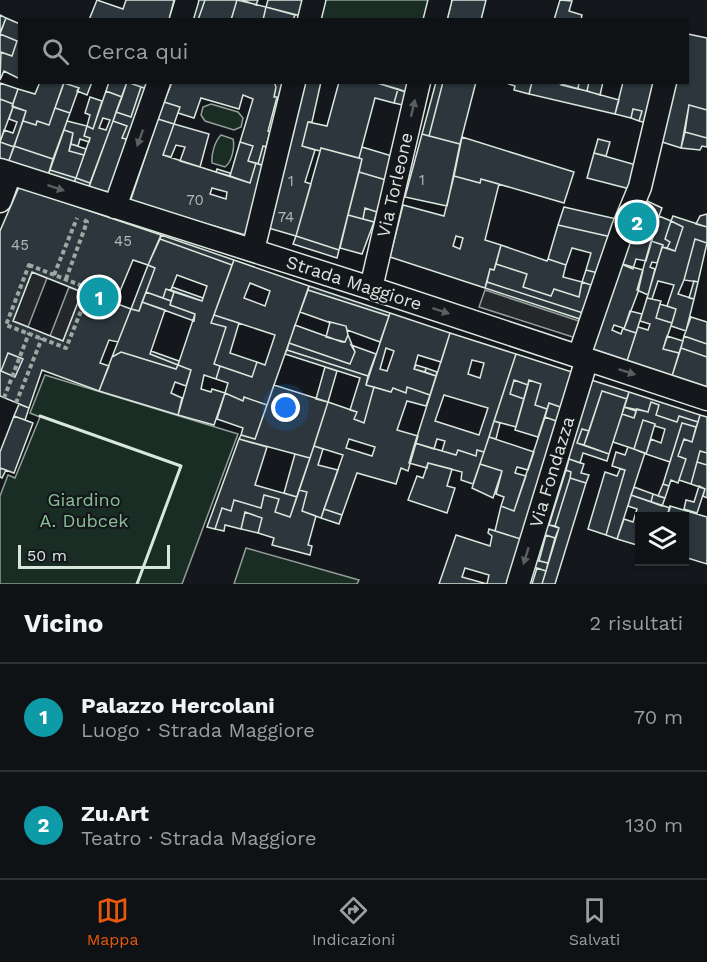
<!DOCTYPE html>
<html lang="it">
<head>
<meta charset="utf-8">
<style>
	:root { --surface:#0f1215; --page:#181b1e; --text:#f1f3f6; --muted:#9b9ea0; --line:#2f3234; --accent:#ea580c }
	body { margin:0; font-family:"Work Sans",sans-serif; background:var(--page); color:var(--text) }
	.controls { position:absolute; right:18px; bottom:18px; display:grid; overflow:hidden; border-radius:0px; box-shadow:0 2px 4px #0004 }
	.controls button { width:54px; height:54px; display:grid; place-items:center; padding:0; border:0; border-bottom:2px solid var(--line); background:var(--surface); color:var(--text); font:30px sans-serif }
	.scale { position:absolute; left:18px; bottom:15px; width:152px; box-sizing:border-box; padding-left:6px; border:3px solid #d8e6dc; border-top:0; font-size:16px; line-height:21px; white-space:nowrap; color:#d8e6dc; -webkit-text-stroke:4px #14181c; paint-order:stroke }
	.you { position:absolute; left:286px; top:408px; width:21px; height:21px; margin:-15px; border:4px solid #fff; border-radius:50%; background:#1a73e8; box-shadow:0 0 0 9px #1a73e833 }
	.badge { display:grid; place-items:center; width:39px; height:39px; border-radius:50%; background:var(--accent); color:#fff; font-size:20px; font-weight:700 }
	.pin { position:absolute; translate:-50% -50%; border:3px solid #fff; box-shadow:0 2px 6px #0006 }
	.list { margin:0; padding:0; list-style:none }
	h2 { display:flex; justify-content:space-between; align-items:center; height:78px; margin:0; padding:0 24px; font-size:26px }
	h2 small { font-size:20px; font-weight:400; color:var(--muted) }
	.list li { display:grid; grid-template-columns:39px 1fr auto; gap:18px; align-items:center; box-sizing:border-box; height:108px; padding:0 24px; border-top:2px solid var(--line) }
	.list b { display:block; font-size:22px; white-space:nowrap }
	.list p { margin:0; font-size:20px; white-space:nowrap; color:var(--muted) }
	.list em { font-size:20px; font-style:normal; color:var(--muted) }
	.icon { flex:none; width:33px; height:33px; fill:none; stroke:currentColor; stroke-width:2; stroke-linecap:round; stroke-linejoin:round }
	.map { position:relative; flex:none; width:707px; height:584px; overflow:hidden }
	.search { position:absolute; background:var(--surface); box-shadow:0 2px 4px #0004; left:18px; right:18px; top:18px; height:66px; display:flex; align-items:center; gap:15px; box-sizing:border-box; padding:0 21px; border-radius:0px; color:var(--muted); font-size:22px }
	.sheet { height:294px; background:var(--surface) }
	nav { display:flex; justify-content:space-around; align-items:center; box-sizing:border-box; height:84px; border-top:2px solid var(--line); background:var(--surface); font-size:16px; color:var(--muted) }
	nav a { display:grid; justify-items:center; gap:3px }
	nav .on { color:var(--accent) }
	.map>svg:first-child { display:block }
</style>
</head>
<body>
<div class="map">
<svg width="707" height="584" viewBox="0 0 707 584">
	<rect width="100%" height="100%" fill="#14181c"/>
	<!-- green -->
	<path fill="#1a2d24" stroke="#939e99" stroke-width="1.5" d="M322 0H432L427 19 317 20Z
		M211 104 238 112 243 118 241 127 234 130 205 121 201 115 203 107Z
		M221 135 233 139C235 147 232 162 225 167L212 163C211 154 215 141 221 135Z
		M45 375 238 434 182 584H0V496L8 475 15 478 40 417 30 413Z
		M246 548 359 580 357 584H234Z"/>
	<!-- parking -->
	<path fill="#24282b" stroke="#939e99" stroke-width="1.5" d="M32 272 47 278 28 327 13 321Z
		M69 287 82 292 63 341 50 336Z
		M485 290 582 322 576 338 479 307Z"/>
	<!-- building -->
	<path fill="#2c363c" stroke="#d8e6dc" stroke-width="1.5" fill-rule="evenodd" d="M97 0 123 9 126 0H174L169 20H89Z
		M198 0H205L198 20H192Z
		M205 0H237L231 20H198Z
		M237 0 266 7 263 20H231Z
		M242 0H258L256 5Z
		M268 0H306L301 16 266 7Z
		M452 0H486L481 20H447Z
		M560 0 572 1 569 11 582 15 581 20H554Z
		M266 7 295 15 293 20H263Z
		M0 15 6 18 0 33Z
		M6 18 20 24V79L4 71 0 80 1 52 12 56 17 41 0 34Z
		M0 34 17 41 12 56 0 52Z
		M688 34 707 38V110L689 105 681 148 662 142 676 82H688Z
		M40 82H64L49 125 37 121 36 125 23 121 26 111 12 106 18 89 35 94Z
		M92 82 87 95 77 91 79 88 64 83Z
		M109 82H127L122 97 106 91Z
		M127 82 141 87 131 117 116 112Z
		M127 82H149L147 89Z
		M172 82H274L276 87 274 97H277L268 131 270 132 266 147 263 146 258 164 248 161 253 146 240 142 253 99 243 95 239 109 201 98 194 118 178 113 180 107 164 102Z
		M274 82H285L270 168 258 164 263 146 266 147 270 132 268 131 277 97H274L276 87Z
		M301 82H321L312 122H308L302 146 315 150 305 182 311 184 296 236 265 227Z
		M339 82H374L398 89 394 103 375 98 359 158 321 148 320 151 302 146 308 122 327 126Z
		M374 82H412L409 93Z
		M436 82H443L429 136 422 134Z
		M443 82H476L460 144 429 136Z
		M503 82H532L529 94 514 90 515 86Z
		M532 82H554L619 100 615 114 529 94Z
		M562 82H579L578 89 561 85Z
		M579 82H589L587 91 578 89Z
		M589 82H603L600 95 587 91Z
		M623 82H656L647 123 639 121 642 111 633 109 631 118 615 114Z
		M0 83 18 89 13 104 0 99Z
		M64 83 79 88 70 113 55 108Z
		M141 87 147 89 130 140 122 138 127 126 113 121 116 112 131 117Z
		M398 89 409 93 407 106 394 103Z
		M106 91 122 97 90 183 76 178 90 138 84 136 87 126 93 129ZM103 118 110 120 106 130 99 128Z
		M90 97 102 101 93 129 87 126 90 115 85 113Z
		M0 99 13 104V107L0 142Z
		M164 102 180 107 174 124 158 119Z
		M689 105 707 110V138L685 132Z
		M13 107 26 111 14 147 0 142 4 130 13 133 17 122 9 119Z
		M55 108 70 113 53 159 14 146 23 121 36 125 37 121 49 125Z
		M633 109 642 111 639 121 631 118Z
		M158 119 174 124 163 155 250 183 256 163 270 168 249 236 130 202ZM212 188 227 192 226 199 210 194Z
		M67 121 87 126 84 136 90 138 89 142 80 139 78 146 71 144 73 133 64 130Z
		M113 121 127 126 122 138 130 140 112 193 89 187Z
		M174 124 209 134 200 167 180 161 185 147 176 145 171 157 163 155Z
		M64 130 73 133 69 151 84 155 76 178 50 170Z
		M685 132 707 138V147L702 146 700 150 681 148Z
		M422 134 460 144 447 206 405 197Z
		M462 137 574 172 564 203 481 179 480 183 454 176Z
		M598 139 610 142 606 156 594 153Z
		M0 142 14 147 8 163 0 160Z
		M240 142 253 146 248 161 256 163 250 183 230 176Z
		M71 144 86 149 84 155 69 151Z
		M14 146 53 159 48 175 8 163Z
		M362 147 392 156 386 180 359 172 362 159 359 158Z
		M321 148 362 159 339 250 296 236Z
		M594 153 636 165 630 189 587 178Z
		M217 169 230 173V176L216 172Z
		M50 170 76 178 74 182 48 175Z
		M359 172 386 180 377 212 365 208 363 219 348 215Z
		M454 176 480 183 481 179 499 184 485 240 501 245 494 270 490 269 485 288 390 257 403 205 444 216ZM456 236 463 238 460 249 453 246Z
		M76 178 90 183 89 187 74 182Z
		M19 187 161 235 148 265 133 260 115 303 131 309 118 342 109 340 100 363 109 366 99 391 42 370 29 408 0 396V231ZM32 272 82 292 63 341 13 321ZM8 353 23 359 15 377 1 371Z
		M645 200 662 208 659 216 642 209Z
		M564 207 621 220 616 238 558 225Z
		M365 208 377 212 374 222 363 219Z
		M642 209 659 216 646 261 636 259 633 269 619 263Z
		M707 214V227L696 224 700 216Z
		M348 215 374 222 362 254 340 248Z
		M659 216 671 221 665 239 670 242 667 248 662 247 663 245 651 241Z
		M673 216 707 227V243L695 239 684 280 678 294 694 299 686 331 671 326 676 309 667 306 674 285 658 281 652 299 647 298 662 247 675 251 683 227 671 221Z
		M671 221 683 227 675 251 667 248 670 242 665 239Z
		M558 225 616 238 602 274 586 270 591 253 572 248 566 265 548 259Z
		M161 235 234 260 232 265 160 239Z
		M296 236 339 250 337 258 293 244Z
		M160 239 232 265 211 323 226 327 214 364 220 366 216 379 204 375 201 389 211 392 212 389 225 393 214 425 178 415 191 370 178 365 195 314 170 305 174 292 202 301 207 286 177 275 171 290 166 289 163 298 146 292 155 268 148 265Z
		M695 239 707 243 698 282 684 280Z
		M651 241 663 245 657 263 652 262 650 267 655 269 648 295 637 290Z
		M501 245 547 261 548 259 566 265 563 277 582 282 579 297 554 289 551 296 523 287 527 274 496 264Z
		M234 260 309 286 267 405 244 397 243 401 225 393 228 383 216 379 220 366 252 377 257 362 265 365 275 335 214 315ZM250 283 270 291 265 306 244 298Z
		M619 263 643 270 638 292 624 329 636 333 627 361 592 349ZM614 325 623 328 621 334 612 330Z
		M496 264 527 274 523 287 551 296 554 289 579 297 582 282 591 285 583 313 487 282 490 269 494 270Z
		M148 265 155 268 139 311 131 309Z
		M586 270 602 274 586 321 485 288 487 282 583 313 591 285 582 282Z
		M694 281 698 282 694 299 689 298Z
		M309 286 390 313 389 316 308 290Z
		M172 287 203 298 202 301 171 290Z
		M166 289 174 292 171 301 163 298Z
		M308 290 389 316 380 342 347 330 346 326 330 322 331 323 300 312Z
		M146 292 171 301 170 305 195 314 194 321 142 302Z
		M647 298 661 301 656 318 672 323 663 349 679 353 672 376 627 361 638 327 648 330 650 324 640 321Z
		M142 302 165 310 150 354 178 365 176 369 121 352 112 357 131 309 139 311Z
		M660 304 676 309 672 323 656 318Z
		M630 311 642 314 636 333 624 329Z
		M390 313 450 333 441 362 418 355 414 369 436 376 430 395 407 387 406 393 393 388 391 392 366 385ZM386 348 394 351 387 371 380 369Z
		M214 315 239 323 230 353 257 362 252 377 214 364 226 327 211 323Z
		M691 317 707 322V344L684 336Z
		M330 322 346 326 348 335 345 342 326 337Z
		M295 325 342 342H345L348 335 355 352 350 364 289 343Z
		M450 333 516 354 484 452 477 450 476 456 458 450 456 455 442 451 445 441 437 439 434 449 415 443ZM472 360 484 363 480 378 468 374ZM444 395 488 408 479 435 435 421Z
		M667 336 683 341 679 353 663 349Z
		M684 336 707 344V357L681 348Z
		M289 343 350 364 355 352 351 345 376 354 368 376 287 350Z
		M681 348 707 357V388L672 376Z
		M287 350 368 376 366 385 374 387 364 423 354 419 357 412 350 410 360 378 285 354Z
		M151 351 179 361 178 365 150 354Z
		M121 352 176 369 178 365 191 370 186 386 175 382 171 393 182 398 178 415 99 391 112 357Z
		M8 353 23 359 15 377 1 371Z
		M516 354 578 374 566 409 549 403 547 409 535 405 541 384 529 380 528 385 514 380 510 394 524 399 516 427 494 421Z
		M416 365 426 368 425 372 414 369Z
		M325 367 337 371 328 402 316 399Z
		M426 368 437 372 436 376 425 372Z
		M588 379 629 392 627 399 602 391 589 431 582 429 577 443 609 454 607 461 583 453 580 463 564 457Z
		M514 380 528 385 524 399 510 394Z
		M529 380 541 384 535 405 547 409 538 437 515 430Z
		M274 385 328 402 310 458 239 439 241 435 255 439Z
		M374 387 391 392 393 388 406 393 407 387 430 395 426 406 407 401 397 430 418 436 408 471 401 468 396 484 357 473 342 515 324 509 343 455 314 446 328 402 357 412 354 419 364 423ZM349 439 375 447 372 456 346 448Z
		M602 391 627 399 609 454 584 445Z
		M629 392 700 415 698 422 679 416 677 422 656 415 659 405 651 402 648 412 624 407Z
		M225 393 243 401 244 397 267 405 255 439 241 435 243 428 217 419Z
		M651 402 659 405 656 415 677 422 679 416 698 422 696 427 682 423 670 462 646 454 651 439 661 443 665 429 655 426V424L643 420 634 449 613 442 622 414 634 418 637 409 648 412Z
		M549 403 566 409 562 423 545 417Z
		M19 404 29 408 25 420 14 416Z
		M624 407 636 411 634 418 622 414Z
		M700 415 707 417V453L700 451 691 484 679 480 686 459 678 456 684 439 692 442Z
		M14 416 33 423 14 473 0 468V452Z
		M545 417 562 423 524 540 495 531 501 506 514 511Z
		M643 420 655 424 646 454 634 449Z
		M494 421 500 423 496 439 489 437Z
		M682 423 696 427 692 442 684 439 678 456 686 459 678 483 671 480 669 486 663 484Z
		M582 429 589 431 584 445 577 443Z
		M489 437 534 452 528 470 517 467 515 473 526 476 514 511 501 506 504 497 496 494 502 471 480 464Z
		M239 439 267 447 255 485 297 497 290 517 275 512 279 499 264 495 261 508 234 500 231 511 222 508 215 529 207 527Z
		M415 443 456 455 458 450 476 456 477 450 484 452 473 484 461 480 462 472 428 463 427 468 409 463Z
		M314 446 323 449 318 465 338 470 321 518 302 511 307 492 299 490Z
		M628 447 645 453 617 539 606 535 625 470 612 466 616 452 625 455Z
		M700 451 707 453V465L697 462Z
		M295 454 310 458 297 497 284 493Z
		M564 457 569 459 549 525 543 523Z
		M569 459 584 464 581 473 589 475 586 483 570 478 571 472 566 470Z
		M697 462 707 465V498L703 496 705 489 691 484Z
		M428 463 452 469 447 486 455 488 447 513 408 500 417 476 423 478Z
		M480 464 502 471 493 498 472 488Z
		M0 468 6 470 2 478 0 477Z
		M620 469 625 470 606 535 588 529 605 472 617 476Z
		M566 470 571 472 570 478 555 526 549 525Z
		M570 478 586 483 555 584H542L559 528 555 526Z
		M663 484 669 486 665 498 658 496Z
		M699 486 705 489 697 513 684 509 686 500 694 502Z
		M634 487 653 494 651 502 631 495Z
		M299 490 307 492 302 511 316 516 308 545 312 546 310 555 272 545 274 538 258 533 262 518 245 512 241 529 225 525 224 531 215 529 222 508 231 511 234 500 261 508 264 495 279 499 275 512 290 517Z
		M653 494 665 498 662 506 651 502Z
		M631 495 670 508 667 516H640V546L617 539 624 519 633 522 637 509 628 506Z
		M670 506 707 517V564L684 557V516H667Z
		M324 509 342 515 339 524 321 518Z
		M245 512 262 518 258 533 241 529Z
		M543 523 559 528 555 538 540 533Z
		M489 529 524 540 510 584H439L456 535 490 546 492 536 488 533ZM465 568 489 575 487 584 462 577Z
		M540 533 546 535 539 561 532 559Z
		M546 535 555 538 548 563 539 561Z
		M532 559 548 563 546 571 530 566Z
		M537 568 546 571 542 584H532Z"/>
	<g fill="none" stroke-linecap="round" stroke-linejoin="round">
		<!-- minor casing -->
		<g stroke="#d8e6dc" stroke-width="25">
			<path id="minor" d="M181 20 187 0
				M309 20 314 0
				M435 20 440 0
				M0 170 380 291 707 399
				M0 201 10 174
				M115 207 159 82
				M253 250 294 82
				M371 288 419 82
				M579 356 623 228 640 187 665 82
				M518 584 587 359"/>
		</g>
		<!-- path -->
		<path stroke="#9da8a2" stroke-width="4" stroke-dasharray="4.5 3" stroke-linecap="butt" d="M29 265 90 289 66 348 6 325Z
			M54 275 77 218
			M66 279 87 222 84 220
			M4 398 29 333
			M16 403 42 338"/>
		<!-- minor -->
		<use href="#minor" stroke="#14181c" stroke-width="22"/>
		<!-- wall -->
		<path stroke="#d8e6dc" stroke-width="3" d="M40 416 181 466 137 584"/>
	</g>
	<!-- one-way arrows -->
	<defs><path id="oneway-solid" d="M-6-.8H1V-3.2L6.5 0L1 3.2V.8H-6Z" transform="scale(1.5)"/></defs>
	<g fill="#59605f">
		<use href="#oneway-solid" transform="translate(413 108) rotate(-77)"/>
		<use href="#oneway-solid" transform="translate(140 138) rotate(110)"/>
		<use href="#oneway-solid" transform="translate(56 188) rotate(18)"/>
		<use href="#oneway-solid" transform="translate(441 311) rotate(18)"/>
		<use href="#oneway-solid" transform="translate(627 372) rotate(18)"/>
		<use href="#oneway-solid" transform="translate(526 556) rotate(107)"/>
	</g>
	<g text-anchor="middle" stroke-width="4.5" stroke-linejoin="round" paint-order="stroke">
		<!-- number labels -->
		<g font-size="15" fill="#adbab4">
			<text x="422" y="185">1</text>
			<text x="291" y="186">1</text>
			<text x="195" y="205">70</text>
			<text x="286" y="222">74</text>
			<text x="123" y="246">45</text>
			<text x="20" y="250">45</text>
		</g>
		<!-- street labels -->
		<g font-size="18" fill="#d8e6dc" stroke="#14181c">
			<text transform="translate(395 185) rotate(-77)" y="6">Via Torleone</text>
			<text transform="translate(354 283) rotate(18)" y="6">Strada Maggiore</text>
			<text transform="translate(552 472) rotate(-73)" y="6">Via Fondazza</text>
		</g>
		<!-- park labels -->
		<g font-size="18" fill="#8ac095" stroke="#14181c">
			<text x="84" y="506">Giardino<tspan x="84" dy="21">A. Dubcek</tspan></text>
		</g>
	</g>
</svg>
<div class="controls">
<button><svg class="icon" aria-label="layers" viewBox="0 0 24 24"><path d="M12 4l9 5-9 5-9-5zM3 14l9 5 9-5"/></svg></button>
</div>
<div class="scale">50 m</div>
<div class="you"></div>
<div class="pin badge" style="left:99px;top:297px;background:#0f9aa8">1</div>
<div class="pin badge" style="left:637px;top:222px;background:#0f9aa8">2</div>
<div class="search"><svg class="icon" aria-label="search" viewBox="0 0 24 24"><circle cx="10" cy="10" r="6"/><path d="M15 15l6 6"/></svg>Cerca qui</div>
</div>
<section class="sheet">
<h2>Vicino<small>2 risultati</small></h2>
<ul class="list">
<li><span class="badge" style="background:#0f9aa8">1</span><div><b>Palazzo Hercolani</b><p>Luogo · Strada Maggiore</p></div><em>70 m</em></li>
<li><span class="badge" style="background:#0f9aa8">2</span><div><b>Zu.Art</b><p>Teatro · Strada Maggiore</p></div><em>130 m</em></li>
</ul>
</section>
<nav>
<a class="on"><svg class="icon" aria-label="map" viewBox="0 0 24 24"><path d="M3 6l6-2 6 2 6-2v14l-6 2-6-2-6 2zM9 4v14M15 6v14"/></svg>Mappa</a>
<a><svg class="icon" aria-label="directions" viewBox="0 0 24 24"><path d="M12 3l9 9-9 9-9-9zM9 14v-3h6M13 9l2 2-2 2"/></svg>Indicazioni</a>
<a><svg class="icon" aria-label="saved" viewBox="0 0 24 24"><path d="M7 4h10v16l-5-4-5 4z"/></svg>Salvati</a>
</nav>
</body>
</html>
